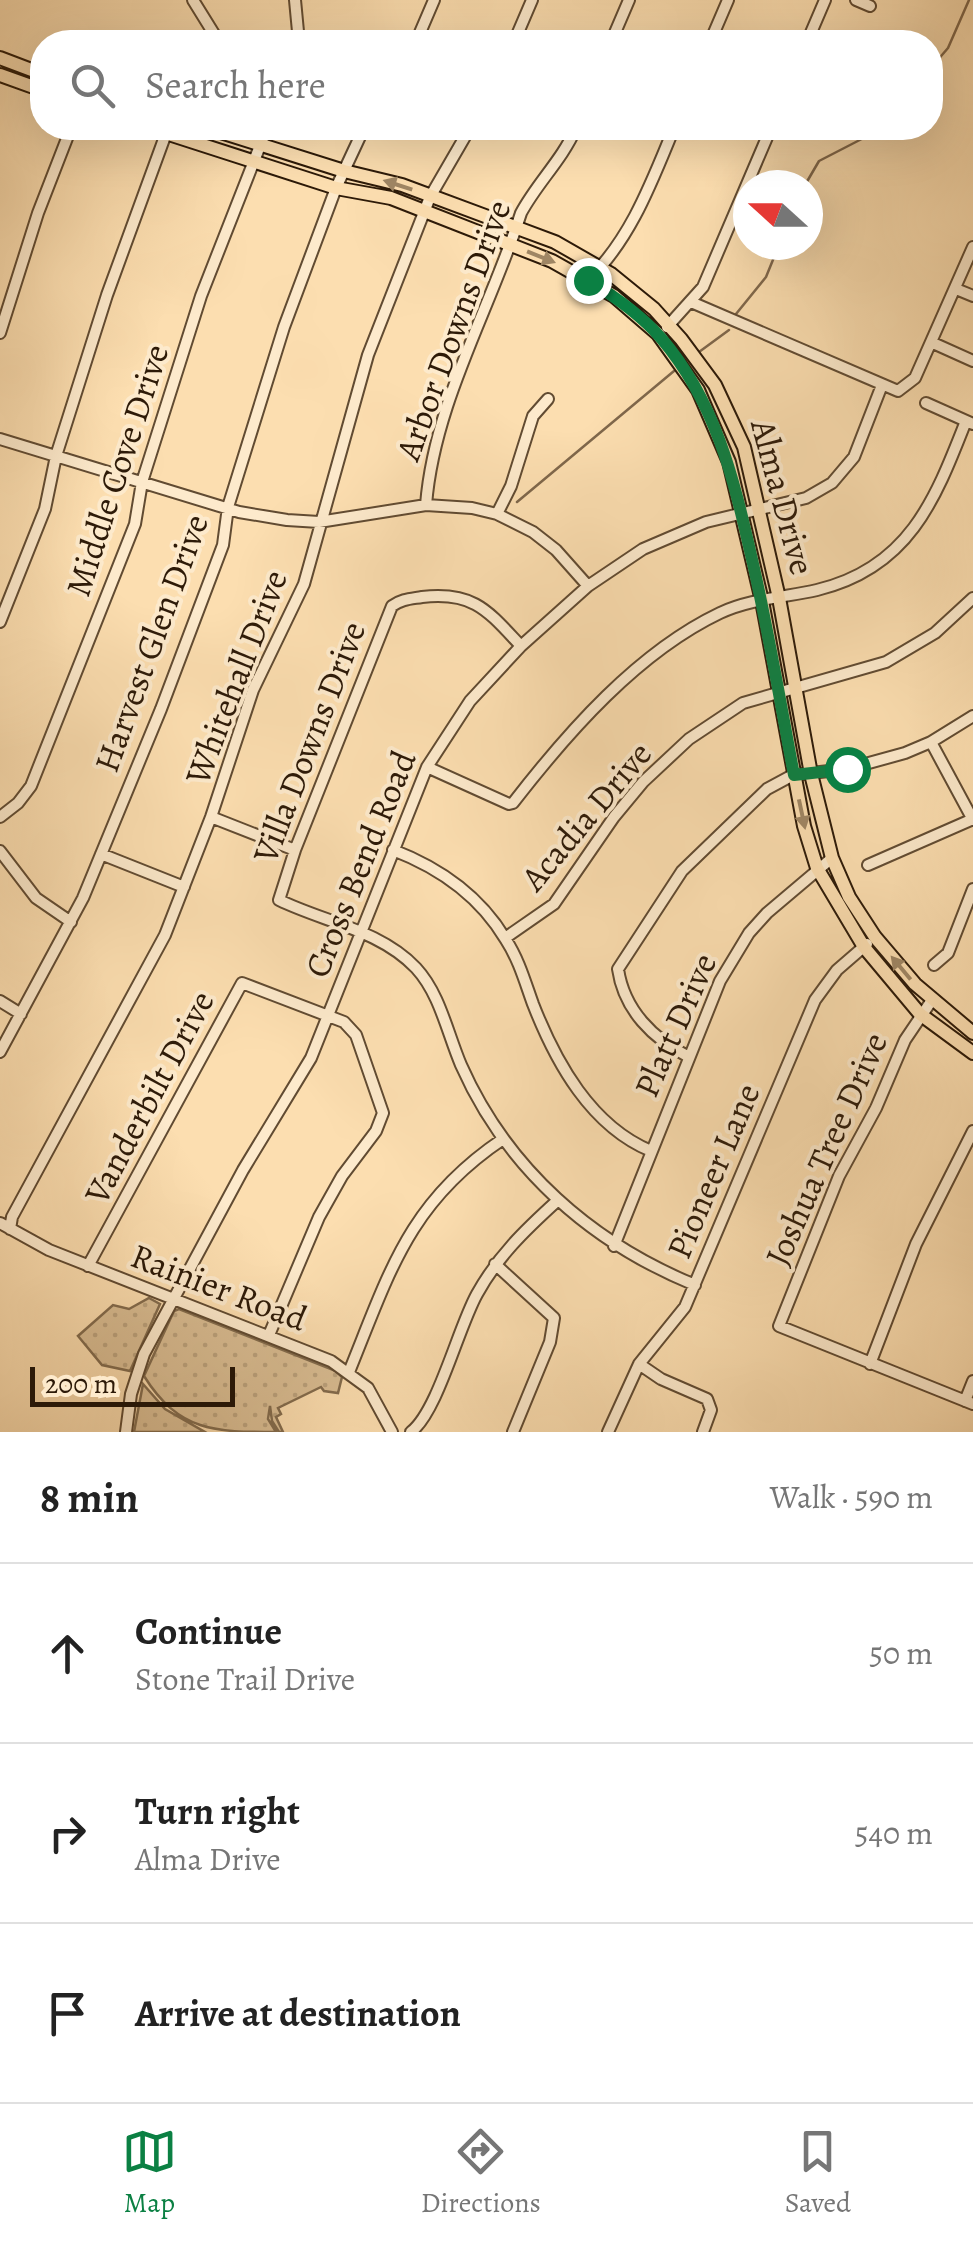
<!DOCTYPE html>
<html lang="en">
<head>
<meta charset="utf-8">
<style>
	:root { --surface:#fff; --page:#f2f2f2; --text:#222; --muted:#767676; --line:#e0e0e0; --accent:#0b8043 }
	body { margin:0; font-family:Alegreya,serif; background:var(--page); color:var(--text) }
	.compass { position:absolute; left:733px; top:170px; width:90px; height:90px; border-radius:50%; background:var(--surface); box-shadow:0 10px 40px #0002; rotate:291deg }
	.scale { position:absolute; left:30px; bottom:25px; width:205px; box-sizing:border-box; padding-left:10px; border:5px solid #2d1a08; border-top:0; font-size:28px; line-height:35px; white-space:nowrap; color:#2d1a08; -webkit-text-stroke:8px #fdeacc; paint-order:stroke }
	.stop { position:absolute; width:30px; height:30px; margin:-22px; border:8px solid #0b8043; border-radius:50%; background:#fff }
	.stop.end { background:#0b8043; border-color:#fff; box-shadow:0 2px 10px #0008 }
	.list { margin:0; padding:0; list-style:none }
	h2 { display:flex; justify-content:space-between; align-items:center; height:130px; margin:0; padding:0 40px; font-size:42px }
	h2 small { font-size:32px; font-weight:400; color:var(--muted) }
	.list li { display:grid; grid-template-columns:65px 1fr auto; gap:30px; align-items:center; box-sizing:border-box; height:180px; padding:0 40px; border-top:2px solid var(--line) }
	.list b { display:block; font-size:38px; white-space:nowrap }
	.list p { margin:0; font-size:32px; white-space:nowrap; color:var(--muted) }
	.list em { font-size:32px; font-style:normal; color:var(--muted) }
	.icon { flex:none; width:55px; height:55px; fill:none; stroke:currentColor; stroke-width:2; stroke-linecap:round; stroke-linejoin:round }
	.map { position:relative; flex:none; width:973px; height:1432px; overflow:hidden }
	.search { position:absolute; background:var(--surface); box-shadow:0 10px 40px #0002; left:30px; right:30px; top:30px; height:110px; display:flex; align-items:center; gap:25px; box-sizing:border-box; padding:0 35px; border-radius:40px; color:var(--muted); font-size:38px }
	.sheet { height:670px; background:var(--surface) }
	nav { display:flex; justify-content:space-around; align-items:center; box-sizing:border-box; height:140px; border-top:2px solid var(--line); background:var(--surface); font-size:28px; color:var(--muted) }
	nav a { display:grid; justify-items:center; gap:5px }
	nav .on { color:var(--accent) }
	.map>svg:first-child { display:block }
</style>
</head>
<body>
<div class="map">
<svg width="973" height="1432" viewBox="0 0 973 1432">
	<defs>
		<pattern id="grass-dots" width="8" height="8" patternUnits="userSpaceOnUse" patternTransform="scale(2.5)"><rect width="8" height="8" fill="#d9bd93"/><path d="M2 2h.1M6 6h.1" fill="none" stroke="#bba27d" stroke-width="1.8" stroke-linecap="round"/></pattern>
	</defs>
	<rect width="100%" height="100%" fill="#fcdeb0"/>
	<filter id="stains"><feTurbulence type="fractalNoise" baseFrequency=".002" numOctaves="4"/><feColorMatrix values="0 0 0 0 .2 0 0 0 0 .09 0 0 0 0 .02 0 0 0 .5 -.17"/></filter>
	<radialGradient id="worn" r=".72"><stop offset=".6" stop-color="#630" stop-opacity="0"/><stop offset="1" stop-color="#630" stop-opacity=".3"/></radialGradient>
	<!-- grass -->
	<path fill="url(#grass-dots)" stroke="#836c4e" stroke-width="2.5" d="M149 1298 160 1304 130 1371 102 1365 78 1336 113 1305 129 1309Z
		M179 1309 336 1371 342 1377 338 1393 324 1391 321 1387 278 1408 281 1414 276 1417 283 1432H279L272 1421 270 1406 268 1419 276 1432C215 1432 179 1432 144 1376L174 1311Z
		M143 1384 165 1409 205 1432H134Z"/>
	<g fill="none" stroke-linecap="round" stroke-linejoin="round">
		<!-- stream -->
		<path stroke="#7f674b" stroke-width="2.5" d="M930 69 948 48 969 0
			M805 185 819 161 883 128
			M736 314 766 277 779 245
			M699 352 729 330
			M517 502 674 371"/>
		<!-- minor casing -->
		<g stroke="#614b32" stroke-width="14">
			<path id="minor" d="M193 0 219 42
				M295 0 299 42
				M856 0 870 6
				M416 42 434 0
				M514 42 532 0
				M611 42 629 0
				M710 42 728 0
				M807 42 825 0
				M588 280C631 239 652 181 674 128
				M956 289 973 296
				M691 302 898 391 915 378 973 247
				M667 327 703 287 771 128
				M0 333 38 213 71 128
				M933 343 973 361
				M926 403 973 424
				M0 439 239 512 287 520 319 522 426 505 472 508 497 514 533 532 556 550 588 586
				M426 505C434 403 490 310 521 213 537 183 562 160 576 128
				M497 514 511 486 533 416 548 399
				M0 622 45 509 56 456 107 295 168 128
				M521 646C488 611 474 591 422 597 410 599 402 599 392 606L295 850 279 900C324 922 380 930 416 968 440 994 447 1032 461 1065 507 1169 592 1243 695 1285
				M931 742 973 820
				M427 767 509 804 513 803C568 732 638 652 720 613 749 599 786 597 817 590 909 568 935 500 966 421
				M0 817 18 803 31 786 135 524 142 482 201 296 267 128
				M211 817 295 850
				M393 850C440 868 480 896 506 940 519 960 525 982 533 1004 556 1063 591 1126 651 1151
				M0 851 36 898 71 922
				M101 854 184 887
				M868 865 973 819
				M505 938 554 904 614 817 643 782 689 739 743 703 886 662 935 633 973 598
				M934 965 948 953 973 889
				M932 1000 905 1040 876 1108 839 1176 779 1326 973 1404
				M0 1001 21 1014
				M0 1052 83 898 161 709 223 545 228 507 284 327 336 188 364 128
				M689 1057C653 1039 624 1010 618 969L682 871 767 789 793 775 847 769 905 753 931 742 973 716
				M0 1223 49 1250 331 1361 368 1388 392 1432
				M10 1229 12 1217 165 935 211 817 253 690 304 584 368 355 430 197 470 128
				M614 1246 720 981 749 933 767 913 832 858
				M495 1264 554 1318 550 1342 513 1432
				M88 1266 242 983 344 1022 356 1035 383 1113 376 1131 342 1176 319 1217 269 1335
				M639 1364 661 1379 707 1399 711 1410 703 1432
				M870 1364 916 1244 973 1131
				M349 1372C390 1271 409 1202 503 1139
				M965 1401 973 1381
				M126 1432 131 1394 144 1354 243 1170 311 1058 427 767 470 701 521 646 588 586 643 549 706 522 806 498 832 483 854 457 882 385
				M411 1432C438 1411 458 1328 477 1294 498 1256 525 1230 557 1201
				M608 1432 639 1364 685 1307 815 1000 837 970 867 944"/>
		</g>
		<!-- major casing -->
		<g stroke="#2d1a08" stroke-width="16">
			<path id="major" d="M0 58 42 74
				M0 75 42 90
				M150 128 336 188 391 198 552 261 614 296 658 334 698 390 729 462 762 601 804 826 817 868 864 947 920 1014 973 1053
				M208 128 344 171 402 185 555 242 611 274 654 309 681 339 715 385 744 447 779 598 811 774 832 858 849 897 875 937 915 984 973 1033"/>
		</g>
		<!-- minor -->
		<use href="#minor" stroke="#fdeacc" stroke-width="10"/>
		<!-- major -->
		<use href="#major" stroke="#fcdeb0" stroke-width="12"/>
	</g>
	<!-- one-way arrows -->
	<defs><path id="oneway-solid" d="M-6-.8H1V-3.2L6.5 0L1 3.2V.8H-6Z" transform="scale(2.5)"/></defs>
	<g fill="#9f8664">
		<use href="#oneway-solid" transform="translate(398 185) rotate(-162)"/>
		<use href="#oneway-solid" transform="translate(541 257) rotate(22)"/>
		<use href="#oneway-solid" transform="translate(802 814) rotate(78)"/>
		<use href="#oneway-solid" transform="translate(901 968) rotate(-130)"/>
	</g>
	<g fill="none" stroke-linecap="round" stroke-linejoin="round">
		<!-- route -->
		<path stroke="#0b8043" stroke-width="12" d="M588 280C614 296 641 315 661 338 715 401 733 476 751 555 768 628 780 701 794 775L847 769"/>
	</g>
	<g text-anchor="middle" stroke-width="8" stroke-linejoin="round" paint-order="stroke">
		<!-- street labels -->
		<g font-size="35" fill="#2d1a08" stroke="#fdeacc">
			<text transform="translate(453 330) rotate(-70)" y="12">Arbor Downs Drive</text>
			<text transform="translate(117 470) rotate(-72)" y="12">Middle Cove Drive</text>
			<text transform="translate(783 497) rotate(75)" y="12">Alma Drive</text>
			<text transform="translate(151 643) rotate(-70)" y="12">Harvest Glen Drive</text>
			<text transform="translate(236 677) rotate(-69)" y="12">Whitehall Drive</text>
			<text transform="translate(309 742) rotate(-69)" y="12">Villa Downs Drive</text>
			<text transform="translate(586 816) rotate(-50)" y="12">Acadia Drive</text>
			<text transform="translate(360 864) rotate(-68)" y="12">Cross Bend Road</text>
			<text transform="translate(675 1025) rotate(-66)" y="12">Platt Drive</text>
			<text transform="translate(149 1097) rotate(-62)" y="12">Vanderbilt Drive</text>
			<text transform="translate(826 1149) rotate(-66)" y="12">Joshua Tree Drive</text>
			<text transform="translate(713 1171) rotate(-67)" y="12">Pioneer Lane</text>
			<text transform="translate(219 1287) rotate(21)" y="12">Rainier Road</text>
		</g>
	</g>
	<rect width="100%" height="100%" filter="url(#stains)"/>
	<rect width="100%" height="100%" fill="url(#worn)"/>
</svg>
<svg class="compass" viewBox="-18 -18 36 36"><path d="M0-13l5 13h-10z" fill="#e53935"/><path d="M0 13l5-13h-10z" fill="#767676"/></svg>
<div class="scale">200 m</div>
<div class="stop" style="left:847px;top:769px"></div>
<div class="stop end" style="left:588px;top:280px"></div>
<div class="search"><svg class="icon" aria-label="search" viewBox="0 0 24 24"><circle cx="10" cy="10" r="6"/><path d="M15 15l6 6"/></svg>Search here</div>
</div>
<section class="sheet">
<h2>8 min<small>Walk · 590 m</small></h2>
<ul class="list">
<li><svg class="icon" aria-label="ahead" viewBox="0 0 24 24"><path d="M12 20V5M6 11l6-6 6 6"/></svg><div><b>Continue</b><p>Stone Trail Drive</p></div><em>50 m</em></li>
<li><svg class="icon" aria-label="right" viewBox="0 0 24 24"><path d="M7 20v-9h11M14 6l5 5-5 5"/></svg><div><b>Turn right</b><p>Alma Drive</p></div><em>540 m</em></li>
<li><svg class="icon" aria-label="arrive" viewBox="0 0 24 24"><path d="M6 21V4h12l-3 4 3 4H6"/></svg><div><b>Arrive at destination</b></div></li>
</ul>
</section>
<nav>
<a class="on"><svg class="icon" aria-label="map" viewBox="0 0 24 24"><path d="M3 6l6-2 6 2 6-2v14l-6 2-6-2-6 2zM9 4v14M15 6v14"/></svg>Map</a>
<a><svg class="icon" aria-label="directions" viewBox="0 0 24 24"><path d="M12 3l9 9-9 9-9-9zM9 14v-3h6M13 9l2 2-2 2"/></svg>Directions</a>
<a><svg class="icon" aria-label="saved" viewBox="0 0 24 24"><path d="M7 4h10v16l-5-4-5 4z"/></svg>Saved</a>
</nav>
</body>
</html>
